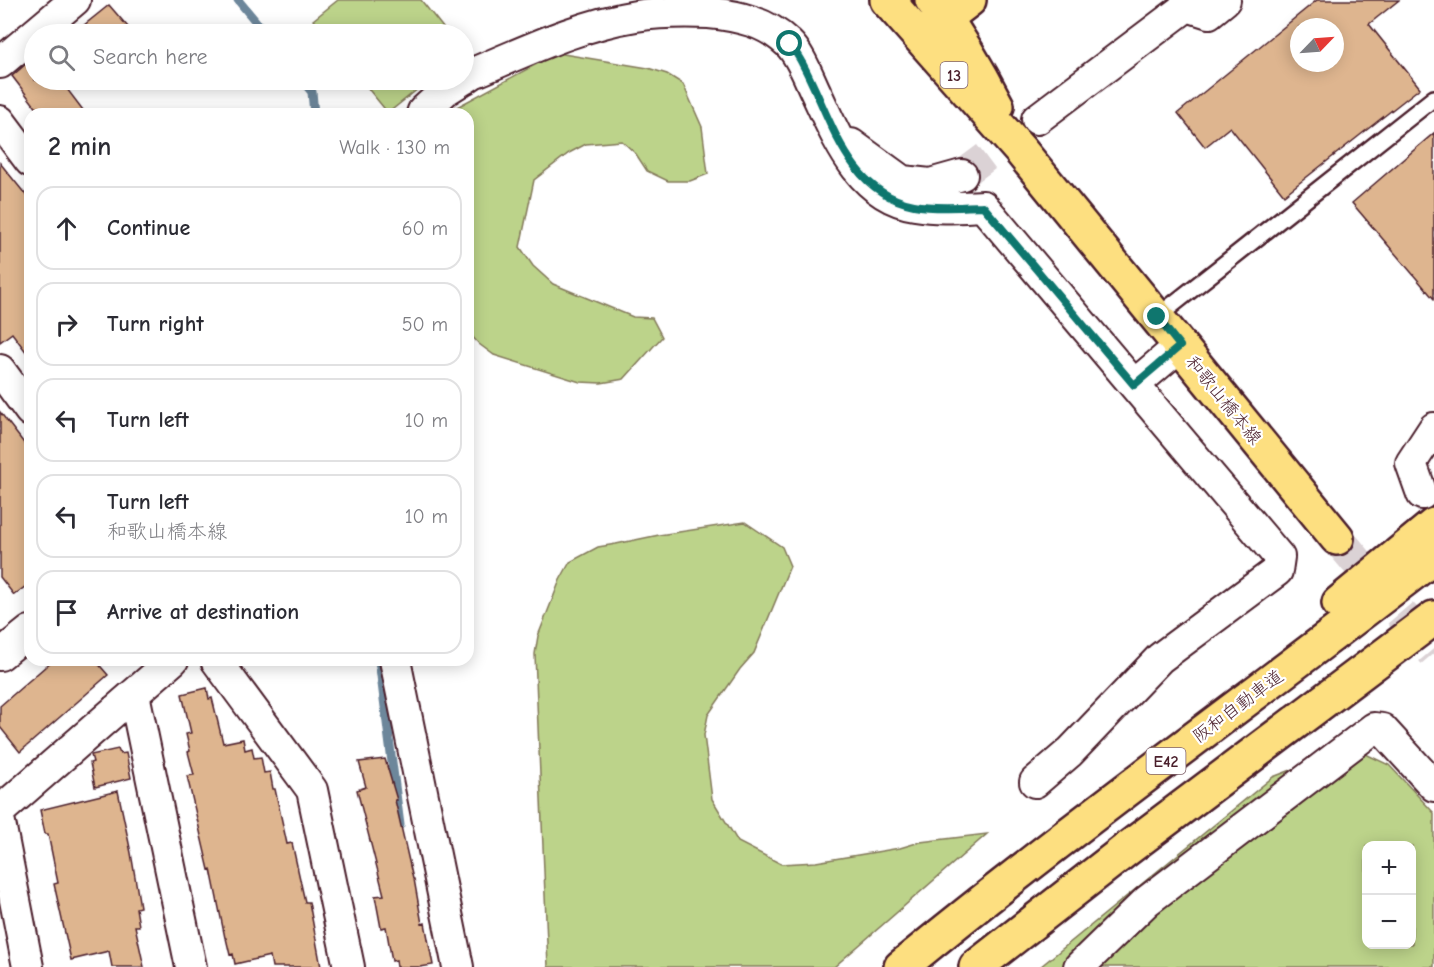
<!DOCTYPE html>
<html lang="en">
<head>
<meta charset="utf-8">
<style>
	:root { --surface:#fff; --page:#f7f7f7; --text:#2b2b33; --muted:#7c7c81; --line:#e1e1e2 }
	body { margin:0; font-family:"Comic Neue","Klee One",sans-serif; background:var(--page); color:var(--text) }
	.controls { position:absolute; right:18px; bottom:18px; display:grid; overflow:hidden; border-radius:12px; box-shadow:0 3px 15px #0003 }
	.controls button { width:54px; height:54px; display:grid; place-items:center; padding:0; border:0; border-bottom:2px solid var(--line); background:var(--surface); color:var(--text); font:30px sans-serif }
	.compass { position:absolute; left:1290px; top:18px; width:54px; height:54px; border-radius:50%; background:var(--surface); box-shadow:0 3px 15px #0003; rotate:65deg }
	.stop { position:absolute; width:18px; height:18px; margin:-14px; border:4px solid #0f766e; border-radius:50%; background:#fff }
	.stop.end { background:#0f766e; border-color:#fff; box-shadow:0 2px 6px #0008 }
	.list { margin:0; padding:0; list-style:none }
	h2 { display:flex; justify-content:space-between; align-items:center; height:78px; margin:0; padding:0 24px; font-size:26px }
	h2 small { font-size:20px; font-weight:400; color:var(--muted) }
	.list li { display:grid; grid-template-columns:39px 1fr auto; gap:18px; align-items:center; box-sizing:border-box; height:84px; margin:0 12px 12px; padding:0 12px; border:2px solid var(--line); border-radius:18px }
	.list b { display:block; font-size:22px; white-space:nowrap }
	.list p { margin:0; font-size:20px; white-space:nowrap; color:var(--muted) }
	.list em { font-size:20px; font-style:normal; color:var(--muted) }
	.icon { flex:none; width:33px; height:33px; fill:none; stroke:currentColor; stroke-width:2; stroke-linecap:round; stroke-linejoin:round }
	.map { position:relative; flex:none; width:1434px; height:967px; overflow:hidden }
	.search { position:absolute; background:var(--surface); box-shadow:0 3px 15px #0003; left:24px; top:24px; width:450px; height:66px; display:flex; align-items:center; gap:15px; box-sizing:border-box; padding:0 21px; border-radius:33px; color:var(--muted); font-size:22px }
	.panel { position:absolute; background:var(--surface); box-shadow:0 3px 15px #0003; left:24px; top:108px; width:450px; height:558px; border-radius:18px }
	.map>svg:first-child { display:block }
</style>
</head>
<body>
<div class="map">
<svg width="1434" height="967" viewBox="0 0 1434 967">
	<rect width="100%" height="100%" fill="#fff"/>
	<filter id="ink" filterUnits="userSpaceOnUse"><feTurbulence type="fractalNoise" baseFrequency=".0167" numOctaves="2"/><feDisplacementMap in="SourceGraphic" scale="12" xChannelSelector="R" yChannelSelector="G"/><feConvolveMatrix kernelMatrix="1 2 1 2 8 2 1 2 1" color-interpolation-filters="sRGB"/></filter>
	<g filter="url(#ink)">
		<!-- green -->
		<path fill="#bcd38a" stroke="#83795a" stroke-width="1.5" fill-rule="evenodd" d="M338 0H421L448 34H325L313 20Z
			M557 53 648 68 667 74 683 84 702 127 708 174 690 181H668L647 171 636 154 622 141 586 144 569 153 534 180 520 247 533 266 553 284 633 317 652 318 662 337 624 379 601 383 580 382 494 355 479 344 468 332V114H444Z
			M361 80H429L388 113Z
			M745 522 782 547 790 566 754 653 740 669 708 715 704 735 712 799 738 842 781 864 816 862 900 848 920 842 987 834 834 967H548L535 654 538 636 560 580 570 562 598 547 616 544 659 535Z
			M1351 747 1389 765 1434 813V967H1040L1273 777ZM1366 846H1412V944H1366Z"/>
		<g fill="none" stroke-linecap="round" stroke-linejoin="round">
			<!-- stream -->
			<path stroke="#6d879b" stroke-width="9" d="M238 0 266 34
				M302 80 312 92 314 114
				M379 660 400 825"/>
		</g>
		<!-- building -->
		<path fill="#deb58f" stroke="#4a1f2b" stroke-width="1.5" fill-rule="evenodd" d="M1317 0H1399L1369 24 1420 88 1284 195 1230 127 1205 147 1178 113ZM1299 27H1335V63H1299Z
			M109 5 134 34H73Z
			M34 57V80H80L67 89 86 114H41L12 76Z
			M1434 133V299L1352 203Z
			M0 163 30 200V357L12 333 0 342Z
			M0 412 30 451V583L14 595 0 577Z
			M53 660H95L108 675 20 752 0 727V706Z
			M207 688 209 699 212 698 223 743 243 739 245 750 252 748 254 758 261 757 264 773 270 772 273 789H275L287 844 292 843 305 902H309L321 967H272L270 956 235 964 233 954 230 955 226 938H225L211 869 209 870 187 776 194 775 188 752 190 751 186 734 191 733 182 694Z
			M118 749 120 754 126 753 131 778 95 787 90 763 93 762 91 755Z
			M385 759 397 800H395L413 879H414L422 924 425 923 433 965 420 967H397L396 960 392 961 386 927 381 928 375 896 384 895 357 790 366 787 359 762Z
			M118 791 131 853 140 907 136 908 139 926H135L144 967H112L109 951 71 960 54 884 58 883 48 834H45L40 810Z"/>
		<g fill="none" stroke-linecap="round" stroke-linejoin="round">
			<!-- street-tunnel -->
			<path stroke="#dbd2d5" stroke-width="30" stroke-dasharray="30 15" stroke-linecap="butt" d="M962 175 1037 119
				M1422 494 1434 508"/>
			<!-- primary-tunnel -->
			<path stroke="#dbd2d5" stroke-width="33" stroke-dasharray="33 16" stroke-linecap="butt" d="M1337 538 1434 653"/>
			<!-- lane casing -->
			<g stroke="#4a1f2b" stroke-width="20">
				<path id="lane" d="M1157 317 1434 98"/>
			</g>
			<!-- street casing -->
			<g stroke="#4a1f2b" stroke-width="34">
				<path id="street" d="M0 63 75 0
					M464 79 473 73C526 51 579 25 636 16 660 12 685 12 709 13 739 16 766 22 788 43 801 55 809 79 817 95 838 140 860 196 915 205 937 209 961 207 983 206L1279 557 1277 571 1160 658 1070 752 1035 782
					M422 114 423 111 446 90 462 80
					M1037 119 1187 6 1209 13 1225 0
					M0 121 30 161
					M851 144 902 181 930 184 962 175
					M0 370 30 411
					M1134 385 1180 346
					M1422 494 1411 463 1434 428
					M0 655 30 631
					M216 660 312 790 349 967
					M395 660 458 967
					M134 694 191 967
					M0 811 173 660
					M0 823 28 967
					M1079 967 1147 901 1374 728 1382 729 1434 786"/>
			</g>
			<!-- primary casing -->
			<g stroke="#4a1f2b" stroke-width="38">
				<path id="primary" d="M887 0 1020 150 1337 538
					M932 0C958 35 977 67 997 106"/>
			</g>
			<!-- highway casing -->
			<g stroke="#4a1f2b" stroke-width="38">
				<path id="highway" d="M890 3 894 0
					M921 37 969 0
					M1339 603 1434 525
					M901 967C1074 825 1257 694 1434 557
					M976 967 1127 849 1434 618"/>
			</g>
			<!-- lane -->
			<use href="#lane" stroke="#fff" stroke-width="15"/>
			<!-- street -->
			<use href="#street" stroke="#fff" stroke-width="30"/>
			<!-- primary -->
			<use href="#primary" stroke="#fddf80" stroke-width="33"/>
			<!-- highway -->
			<use href="#highway" stroke="#fddf80" stroke-width="33"/>
		</g>
	</g>
	<g fill="none" stroke-linecap="round" stroke-linejoin="round" filter="url(#ink)">
		<!-- route -->
		<path stroke="#0f766e" stroke-width="8" d="M790 44C794 50 799 57 802 63 831 116 846 192 914 205 935 209 962 207 983 206L1134 385 1180 346 1157 317"/>
	</g>
	<g text-anchor="middle" stroke-width="4.5" stroke-linejoin="round" paint-order="stroke">
		<!-- shield labels -->
		<g fill="#fff" stroke="#80626b" stroke-width="1.5">
			<rect x="940.5" y="62" width="27" height="26" rx="4.5"/>
			<rect x="1146.5" y="748" width="39" height="26" rx="4.5"/>
		</g>
		<g font-size="16" font-weight="bold" fill="#4a1f2b">
			<text x="954" y="81">13</text>
			<text x="1166" y="767">E42</text>
		</g>
		<!-- street labels -->
		<g font-size="18" fill="#4a1f2b" stroke="#fff">
			<text transform="translate(1224 400) rotate(51)" y="6">和歌山橋本線</text>
			<text transform="translate(1238 706) rotate(-37)" y="6">阪和自動車道</text>
		</g>
	</g>
</svg>
<div class="controls">
<button>+</button>
<button>−</button>
</div>
<svg class="compass" viewBox="-18 -18 36 36"><path d="M0-13l5 13h-10z" fill="#e53935"/><path d="M0 13l5-13h-10z" fill="#7c7c81"/></svg>
<div class="stop" style="left:790px;top:44px"></div>
<div class="stop end" style="left:1157px;top:317px"></div>
<div class="search"><svg class="icon" aria-label="search" viewBox="0 0 24 24"><circle cx="10" cy="10" r="6"/><path d="M15 15l6 6"/></svg>Search here</div>
<section class="panel">
<h2>2 min<small>Walk · 130 m</small></h2>
<ul class="list">
<li><svg class="icon" aria-label="ahead" viewBox="0 0 24 24"><path d="M12 20V5M6 11l6-6 6 6"/></svg><div><b>Continue</b></div><em>60 m</em></li>
<li><svg class="icon" aria-label="right" viewBox="0 0 24 24"><path d="M7 20v-9h11M14 6l5 5-5 5"/></svg><div><b>Turn right</b></div><em>50 m</em></li>
<li><svg class="icon" aria-label="left" viewBox="0 0 24 24"><path d="M17 20v-9H6M10 6l-5 5 5 5"/></svg><div><b>Turn left</b></div><em>10 m</em></li>
<li><svg class="icon" aria-label="left" viewBox="0 0 24 24"><path d="M17 20v-9H6M10 6l-5 5 5 5"/></svg><div><b>Turn left</b><p>和歌山橋本線</p></div><em>10 m</em></li>
<li><svg class="icon" aria-label="arrive" viewBox="0 0 24 24"><path d="M6 21V4h12l-3 4 3 4H6"/></svg><div><b>Arrive at destination</b></div></li>
</ul>
</section>
</div>
</body>
</html>
